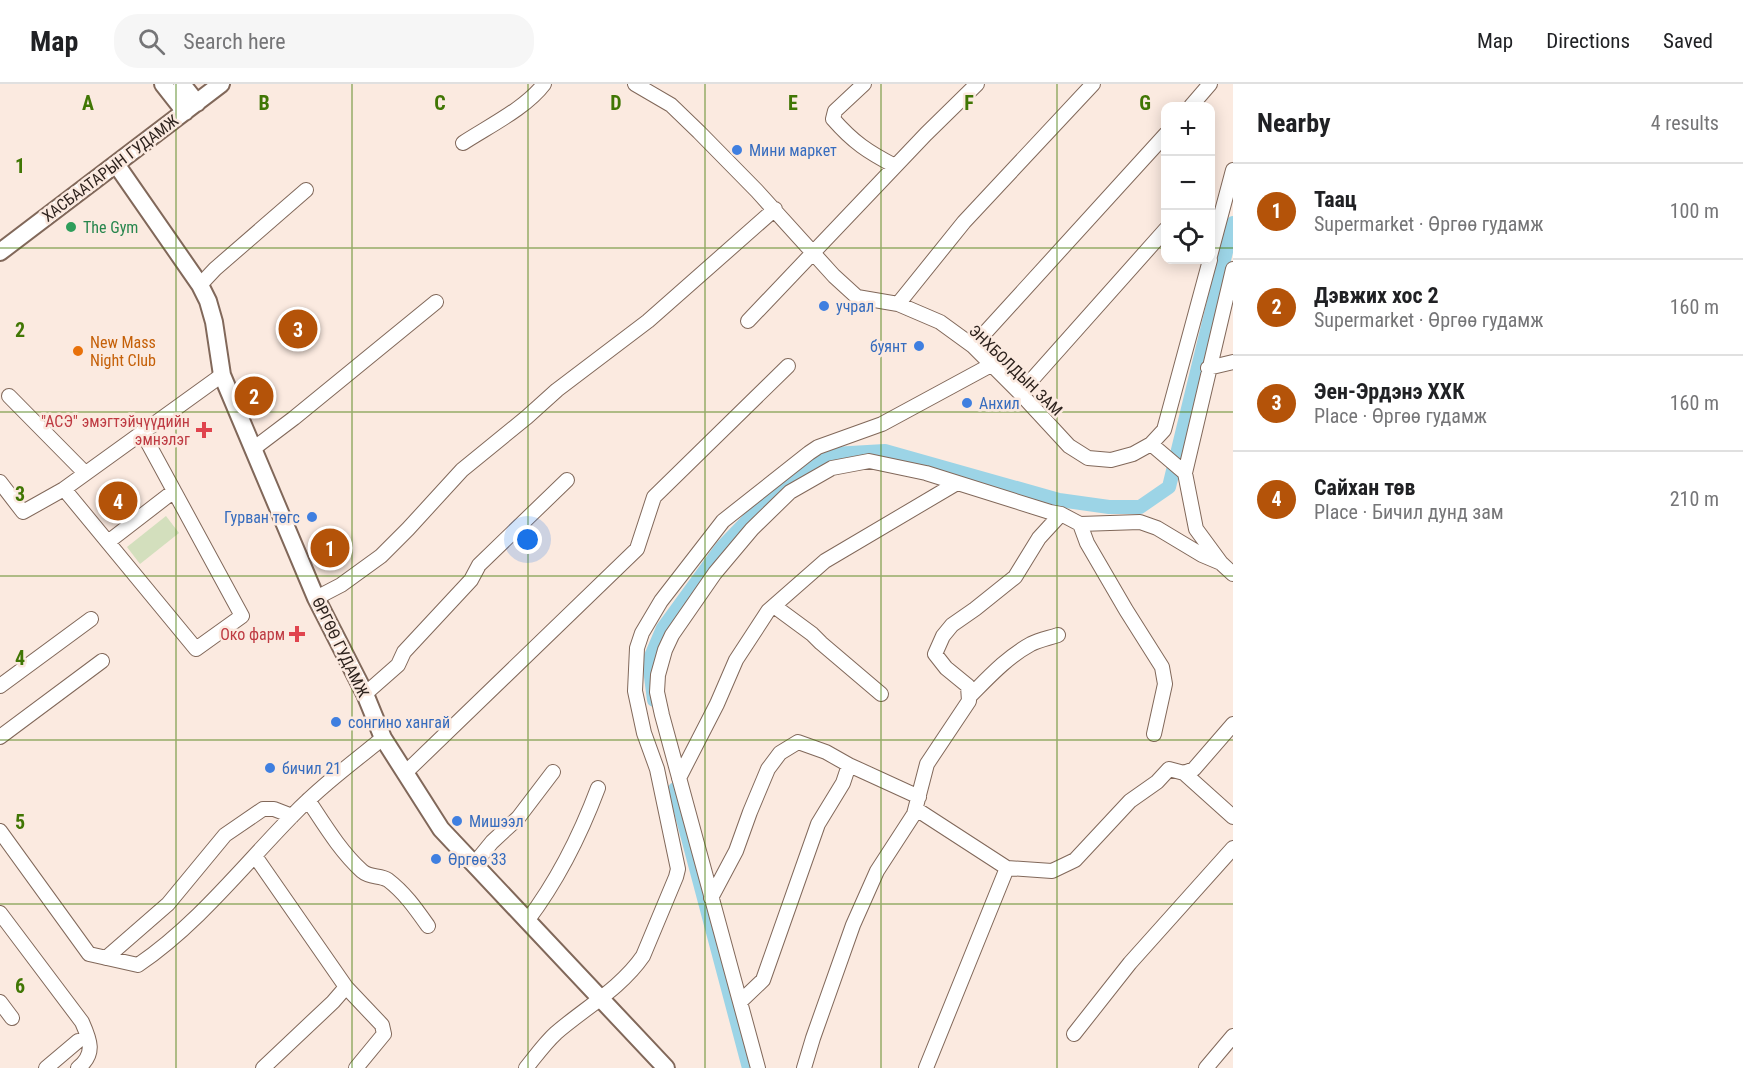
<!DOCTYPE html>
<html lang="en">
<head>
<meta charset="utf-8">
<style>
	:root { --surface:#fff; --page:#f6f6f6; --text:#202124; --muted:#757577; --line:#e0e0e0; --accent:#b45309 }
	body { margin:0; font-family:"Roboto Condensed",sans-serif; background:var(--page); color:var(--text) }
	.controls { position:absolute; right:18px; top:18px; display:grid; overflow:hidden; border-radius:12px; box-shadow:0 3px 15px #0003 }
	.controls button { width:54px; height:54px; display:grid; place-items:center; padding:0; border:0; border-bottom:2px solid var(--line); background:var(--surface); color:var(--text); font:30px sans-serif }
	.you { position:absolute; left:528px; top:456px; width:21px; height:21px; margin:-15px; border:4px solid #fff; border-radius:50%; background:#1a73e8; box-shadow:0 0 0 9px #1a73e833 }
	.badge { display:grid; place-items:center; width:39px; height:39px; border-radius:50%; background:var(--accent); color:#fff; font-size:20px; font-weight:700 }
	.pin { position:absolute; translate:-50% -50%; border:3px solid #fff; box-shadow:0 2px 6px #0006 }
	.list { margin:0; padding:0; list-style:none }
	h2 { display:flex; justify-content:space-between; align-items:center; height:78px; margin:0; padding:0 24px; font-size:26px }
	h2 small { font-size:20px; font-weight:400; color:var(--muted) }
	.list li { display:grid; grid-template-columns:39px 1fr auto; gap:18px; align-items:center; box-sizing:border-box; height:96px; padding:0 24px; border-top:2px solid var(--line) }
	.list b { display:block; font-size:22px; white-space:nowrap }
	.list p { margin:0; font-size:20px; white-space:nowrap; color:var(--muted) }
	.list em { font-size:20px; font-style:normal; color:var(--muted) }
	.icon { flex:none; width:33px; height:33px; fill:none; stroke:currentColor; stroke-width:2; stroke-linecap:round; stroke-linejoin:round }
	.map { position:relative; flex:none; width:1233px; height:984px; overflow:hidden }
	header { display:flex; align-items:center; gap:36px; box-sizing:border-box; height:84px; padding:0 30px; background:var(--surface); border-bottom:2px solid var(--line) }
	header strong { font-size:28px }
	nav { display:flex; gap:33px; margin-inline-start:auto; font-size:21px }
	.search { width:420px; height:54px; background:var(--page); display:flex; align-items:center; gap:15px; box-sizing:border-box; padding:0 21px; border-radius:24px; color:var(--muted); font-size:22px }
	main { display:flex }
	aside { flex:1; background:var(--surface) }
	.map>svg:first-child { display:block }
</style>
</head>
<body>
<header>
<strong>Map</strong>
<div class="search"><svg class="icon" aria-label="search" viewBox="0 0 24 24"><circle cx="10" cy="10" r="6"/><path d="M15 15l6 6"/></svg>Search here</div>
<nav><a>Map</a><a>Directions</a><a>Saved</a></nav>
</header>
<main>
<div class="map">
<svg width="1233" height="984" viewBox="0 0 1233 984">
	<rect width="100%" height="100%" fill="#fbeae0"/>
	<!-- green -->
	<path fill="#d3dfbd" d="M166 432 179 449 140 480 127 463Z"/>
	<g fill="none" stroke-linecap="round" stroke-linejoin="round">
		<!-- canal -->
		<path stroke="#9cd4e6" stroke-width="14" d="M654 616 649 577 663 544 722 463 777 406 833 370 885 367 1059 416 1109 423H1140L1169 403 1233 139
			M675 705 749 984"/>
		<!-- minor casing -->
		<g stroke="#81685a" stroke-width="16">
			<path id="minor" d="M635 0 671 21 699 48 757 107 834 192 857 213 898 220 940 238 973 262 1020 309 1069 362 1088 374 1111 376 1133 370 1151 360 1185 389 1196 445 1221 479 1233 490
				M864 0 835 27 833 35C853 58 868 68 895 82
				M1191 22 1210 0
				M463 59C489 42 526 24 544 0
				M1210 172 1233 86
				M200 201 215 185 306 106
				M898 220 964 138 1093 0
				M748 237 926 50 977 0
				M973 262 1166 50
				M1208 284 1233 278
				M1020 309 1166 145
				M9 312 85 389
				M1151 360 1164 346 1210 176
				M253 365 294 334 436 218
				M1185 389 1233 185
				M0 398 23 428 64 405 222 291
				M64 405 196 565 242 532 142 348
				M1080 440 1087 459 1126 526 1162 583 1165 600 1154 650
				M108 458 174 407
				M316 514 341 501 381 472 408 445 462 386 527 333 557 306 648 237 775 125
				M774 522 812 550 821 559 881 610
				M0 602 91 535
				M365 610 398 581 404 568 471 496 479 481 567 396
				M969 613C988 594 1007 573 1031 560 1039 556 1049 554 1058 551
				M0 653 102 577
				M849 681 919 713
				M405 689 637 465 654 413 788 282
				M1184 689 1233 733
				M679 694 717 620 736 576 768 527 825 477 957 399
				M308 716C324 740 340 767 362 787 370 794 380 791 388 796 405 809 416 825 428 842
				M916 725 1007 784 1052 787 1075 776 1130 717 1157 698 1169 685 1184 689 1194 685 1233 640
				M0 747 89 870 138 881C197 841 243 782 292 732 320 703 352 679 383 654
				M255 772 346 903 333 918 263 984
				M474 780 492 758 518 734 553 688
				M711 814 736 767 750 728 768 685 780 669 798 658 826 668 849 681 843 699 818 740 763 896 741 917
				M0 829 82 938C90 956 96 970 78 984
				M527 837C558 796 580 752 598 704
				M106 874 168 820 225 751 263 725H274L292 732
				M346 903 382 941 384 950 356 984
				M0 918 12 934
				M1074 950 1130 879 1233 764
				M46 984 78 957
				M526 984C535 973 545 959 556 949 585 924 621 904 643 872L676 793 678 785 657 685 644 649 635 607 637 564 642 549 661 517 723 437 809 369 818 363 882 340 991 281
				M758 984 662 631 657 608 658 591 665 566 672 551 715 489 752 445 790 408 832 384 869 377 926 389 1050 428 1061 430 1080 440 1140 438 1157 444 1202 471 1221 479
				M804 984 813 954 853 841 877 787 914 730 927 680 969 617 968 602 946 584 935 570 943 552 952 541 975 525 1015 493 1039 454 1061 430
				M926 984 1007 784
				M1206 984 1233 952"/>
		</g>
		<!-- tertiary casing -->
		<g stroke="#81685a" stroke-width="20">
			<path id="tertiary" d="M163 0 185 28
				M182 0 197 19
				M116 80 200 201 208 217 214 238 222 291 316 514 365 610 383 654 441 745 666 984
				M0 168 221 0"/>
		</g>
		<!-- minor -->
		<use href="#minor" stroke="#fff" stroke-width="14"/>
		<!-- tertiary -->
		<use href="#tertiary" stroke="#fff" stroke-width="16"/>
	</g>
	<!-- grid -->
	<path fill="none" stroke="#407604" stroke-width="1.5" stroke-opacity="0.55" d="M176 0V984M352 0V984M528 0V984M705 0V984M881 0V984M1057 0V984M0 164H1166M1210 164H1233M0 328H1233M0 492H1233M0 656H1233M0 820H1233"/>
	<!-- markers -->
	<g fill="#3f7fe0" stroke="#fbeae0" stroke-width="2">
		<circle cx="737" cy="66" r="6"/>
		<circle cx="824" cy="222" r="6"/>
		<circle cx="919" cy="262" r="6"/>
		<circle cx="967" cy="319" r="6"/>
		<circle cx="312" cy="433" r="6"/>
		<circle cx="336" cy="638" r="6"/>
		<circle cx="270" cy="684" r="6"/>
		<circle cx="457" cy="737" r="6"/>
		<circle cx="436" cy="775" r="6"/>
	</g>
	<circle fill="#2e9e5b" stroke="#fbeae0" stroke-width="2" cx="71" cy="143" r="6"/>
	<circle fill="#e8710a" stroke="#fbeae0" stroke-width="2" cx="78" cy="267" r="6"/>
	<g fill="#e0444e" stroke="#fbeae0" stroke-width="2">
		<path d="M201 337h6v6h6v6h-6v6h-6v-6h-6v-6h6z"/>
		<path d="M294 541h6v6h6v6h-6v6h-6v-6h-6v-6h6z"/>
	</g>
	<g text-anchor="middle" stroke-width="5" stroke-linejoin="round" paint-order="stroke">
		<!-- shop labels -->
		<g font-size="16" fill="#366cbe" stroke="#fbeae0" text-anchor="start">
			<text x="749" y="72">Мини маркет</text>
			<text x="836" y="228">учрал</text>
			<text x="907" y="268" text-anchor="end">буянт</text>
			<text x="979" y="325">Анхил</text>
			<text x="300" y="439" text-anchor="end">Гурван төгс</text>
			<text x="348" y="644">сонгино хангай</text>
			<text x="282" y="690">бичил 21</text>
			<text x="469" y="743">Мишээл</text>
			<text x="448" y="781">Өргөө 33</text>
		</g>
		<!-- street labels -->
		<g font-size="16" fill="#2e231e" stroke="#fbeae0">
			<text transform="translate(110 84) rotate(-37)" y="6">ХАСБААТАРЫН ГУДАМЖ</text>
			<text transform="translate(1016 286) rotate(44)" y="6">ЭНХБОЛДЫН ЗАМ</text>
			<text transform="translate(341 563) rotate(64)" y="6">ӨРГӨӨ ГУДАМЖ</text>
		</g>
		<!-- leisure labels -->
		<g font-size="16" fill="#27864d" stroke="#fbeae0" text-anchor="start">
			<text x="83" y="149">The Gym</text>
		</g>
		<!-- food labels -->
		<g font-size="16" fill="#c56008" stroke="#fbeae0" text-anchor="start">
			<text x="90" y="264">New Mass<tspan x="90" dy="18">Night Club</tspan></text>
		</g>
		<!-- health labels -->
		<g font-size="16" fill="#be3a42" stroke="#fbeae0" text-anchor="end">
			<text x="190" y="343">"АСЭ" эмэгтэйчүүдийн<tspan x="190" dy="18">эмнэлэг</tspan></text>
			<text x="285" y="556">Око фарм</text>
		</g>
	</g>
	<g font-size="20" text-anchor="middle" font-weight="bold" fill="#407604" stroke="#fbeae0" stroke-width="5" stroke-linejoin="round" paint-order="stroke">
		<text x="88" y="26">A</text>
		<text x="264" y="26">B</text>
		<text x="440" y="26">C</text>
		<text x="616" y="26">D</text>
		<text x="793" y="26">E</text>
		<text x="969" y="26">F</text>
		<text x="1145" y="26">G</text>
		<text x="20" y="89">1</text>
		<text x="20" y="253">2</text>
		<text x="20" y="417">3</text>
		<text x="20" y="581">4</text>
		<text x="20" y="745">5</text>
		<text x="20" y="909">6</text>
	</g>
</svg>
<div class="controls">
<button>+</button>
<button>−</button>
<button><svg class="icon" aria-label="locate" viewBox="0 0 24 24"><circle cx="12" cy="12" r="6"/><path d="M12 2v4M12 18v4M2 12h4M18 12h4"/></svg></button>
</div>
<div class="you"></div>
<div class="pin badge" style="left:330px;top:464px">1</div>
<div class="pin badge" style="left:254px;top:312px">2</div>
<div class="pin badge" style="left:298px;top:245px">3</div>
<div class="pin badge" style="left:118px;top:417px">4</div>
</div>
<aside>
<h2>Nearby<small>4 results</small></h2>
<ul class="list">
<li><span class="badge">1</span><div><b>Таац</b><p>Supermarket · Өргөө гудамж</p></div><em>100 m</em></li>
<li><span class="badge">2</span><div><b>Дэвжих хос 2</b><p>Supermarket · Өргөө гудамж</p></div><em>160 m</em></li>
<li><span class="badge">3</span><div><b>Эен-Эрдэнэ ХХК</b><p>Place · Өргөө гудамж</p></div><em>160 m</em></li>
<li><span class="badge">4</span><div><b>Сайхан төв</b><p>Place · Бичил дунд зам</p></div><em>210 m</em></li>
</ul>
</aside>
</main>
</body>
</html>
